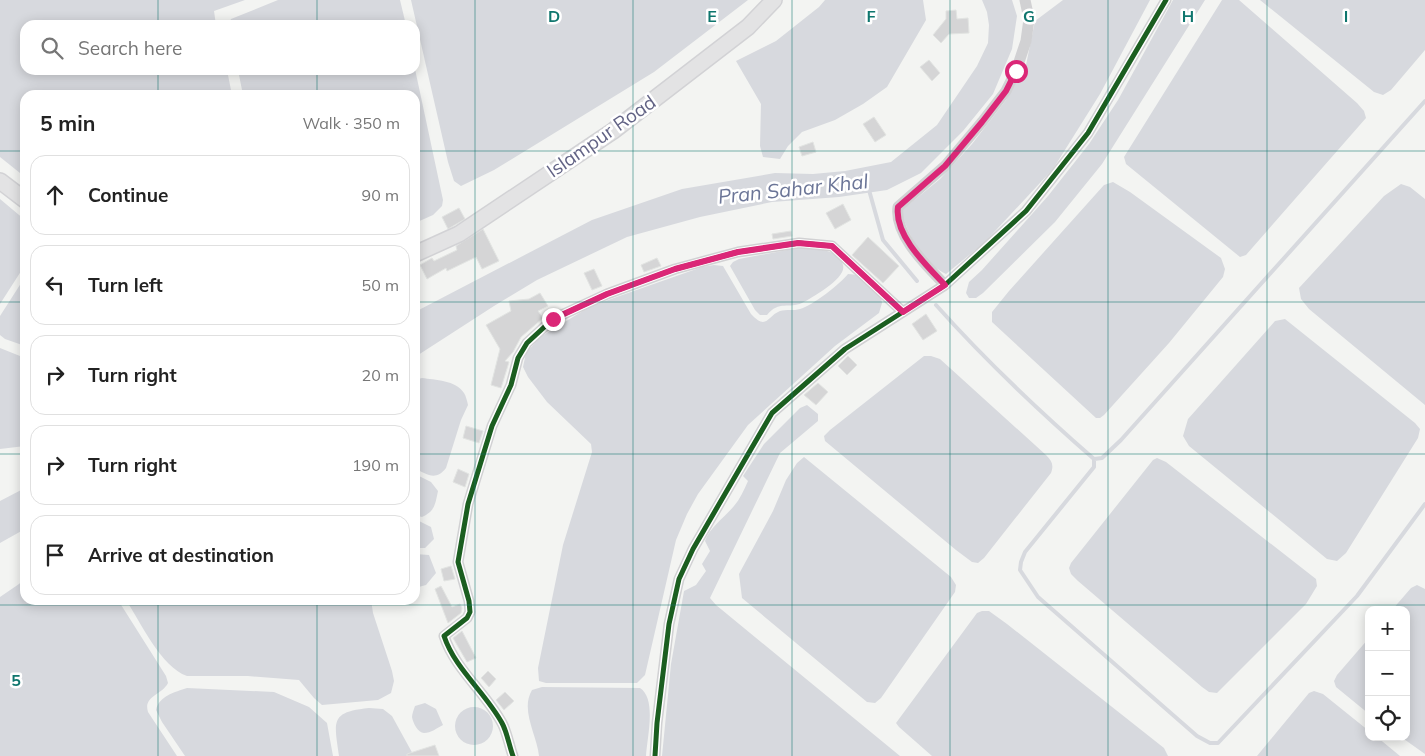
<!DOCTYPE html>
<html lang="en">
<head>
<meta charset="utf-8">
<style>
	:root { --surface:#fff; --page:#f2f2f2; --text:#222; --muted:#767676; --line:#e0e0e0 }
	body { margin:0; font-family:Mulish,sans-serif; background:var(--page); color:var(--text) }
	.controls { position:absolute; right:15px; bottom:15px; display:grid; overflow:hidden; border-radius:10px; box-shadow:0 2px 12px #0003 }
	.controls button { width:45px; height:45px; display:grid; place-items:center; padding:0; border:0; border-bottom:1px solid var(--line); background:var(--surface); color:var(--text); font:25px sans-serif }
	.stop { position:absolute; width:15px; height:15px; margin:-11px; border:4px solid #db2777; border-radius:50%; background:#fff }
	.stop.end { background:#db2777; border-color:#fff; box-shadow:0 1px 5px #0008 }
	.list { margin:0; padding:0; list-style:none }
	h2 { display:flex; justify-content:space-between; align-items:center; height:65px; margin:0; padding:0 20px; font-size:21px }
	h2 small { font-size:16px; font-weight:400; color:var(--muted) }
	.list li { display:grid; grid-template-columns:32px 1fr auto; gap:15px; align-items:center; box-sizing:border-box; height:80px; margin:0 10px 10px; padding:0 10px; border:1px solid var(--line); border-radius:15px }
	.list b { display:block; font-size:19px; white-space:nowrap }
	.list em { font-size:16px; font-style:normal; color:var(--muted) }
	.icon { flex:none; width:28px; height:28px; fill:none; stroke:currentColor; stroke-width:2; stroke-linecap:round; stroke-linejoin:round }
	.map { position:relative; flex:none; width:1425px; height:756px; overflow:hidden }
	.search { position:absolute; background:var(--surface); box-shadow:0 2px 12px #0003; left:20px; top:20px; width:400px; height:55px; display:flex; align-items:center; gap:12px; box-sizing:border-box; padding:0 18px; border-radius:15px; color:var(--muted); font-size:19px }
	.panel { position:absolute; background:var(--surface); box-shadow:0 2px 12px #0003; left:20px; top:90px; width:400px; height:515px; border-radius:15px }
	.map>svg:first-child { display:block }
</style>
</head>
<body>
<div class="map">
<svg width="1425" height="756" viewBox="0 0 1425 756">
	<rect width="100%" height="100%" fill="#f3f4f2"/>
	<!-- water -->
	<path fill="#d7d9de" d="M0 0H245L214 11 216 25H25V70H227L232 95H25V177L0 157Z
		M278 0H400L406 25H228L231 19Z
		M411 0H748L654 72 494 170 461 186 454 181 448 162Z
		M825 0H923L926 20 887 87 863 104 835 120 802 132 788 146 780 159 763 157 760 146 761 104 736 61 776 41 819 7Z
		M982 0H1012L1017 16 1012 49 993 94 963 131 921 173 887 190 839 197 772 202 700 217 627 237 537 280 494 306 415 357V312L592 220 682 189 775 173 813 174 845 171 891 162 937 125 977 66 988 43 989 25 987 12Z
		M1063 0H1150L1100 94 1053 169 984 243 946 274C923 263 908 235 901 211L940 179 972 144 1006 100 1026 65 1035 21Z
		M1173 0H1205L1102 164 1055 222 983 293 976 298H969L966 293 969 282 982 270 1048 196 1089 144 1118 100Z
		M1222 0H1239L1357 103 1364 111 1366 118 1246 255 1240 257 1126 164 1124 157Z
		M1260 0H1425V50L1391 90 1383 95 1374 92Z
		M415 69 443 200 442 206 433 215 415 223V95H243L238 70Z
		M1113 182 1130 192 1221 258 1225 269 1223 277 1169 343 1104 415 1100 418H1096L992 322V312L1009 291 1104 185Z
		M1401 184 1410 187 1425 199V405L1309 309 1301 299 1299 288 1384 196Z
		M0 199 25 220V265L0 304Z
		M803 247C816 249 839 249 843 265 847 278 813 297 802 303 789 309 779 300 767 315H760L755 310 730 266 733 262 739 259Z
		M714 265 723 266 751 314C767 331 767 316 780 311 786 309 794 311 800 309 812 306 840 284 848 274L859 275 881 296 882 303 879 313 835 346 748 425 698 494 687 514 676 540 645 675 637 683H546L539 681 538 668 563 545 592 452 591 444 547 402 528 377 523 367 526 353 540 337 591 306 702 267Z
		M25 277V346L5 339 0 335V316Z
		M1285 319 1415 423 1420 429 1418 438 1346 553 1337 561 1327 559 1189 446 1183 436 1188 419 1275 321Z
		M0 348 25 358V446L0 449Z
		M924 356H931L940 359 1046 455C1052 461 1054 465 1051 473L984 558 978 563 972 562 956 550 825 441 824 436 830 430Z
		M422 378C435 380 456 380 464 393 466 396 467 401 468 405L461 420 446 468C436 481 427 475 415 468V380Z
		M807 405 818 414V421L780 453 710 598 716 605 900 756H662L671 664 684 591 696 585 706 571 702 564 710 551 705 541C710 527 724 518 734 506 740 499 744 490 748 481L743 476 764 444 800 408Z
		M804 457 951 577 956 585 955 592 881 698 875 703 867 702 742 598 739 574 773 511 786 480 797 463Z
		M1157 458 1166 462 1316 579 1317 586 1306 604 1217 693 1209 692 1202 687 1078 581 1071 574 1069 568 1071 563 1153 460Z
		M415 474 431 482 438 491C435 505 435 511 422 517L415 515Z
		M25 488V529L0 543V501Z
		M415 519 431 527 434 539 425 548H415Z
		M415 554 429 555 436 573 426 585 415 588Z
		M25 578V600H118L166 676 168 683C162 695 143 696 148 712L177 756H0V597L19 584Z
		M1417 585 1425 589V754L1401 737H1406V610H1392L1411 588Z
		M126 600H371L373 613 392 671 394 681 391 693 378 700 322 705 314 698 299 680 248 676H187C161 667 141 623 126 600Z
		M982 611H989L1007 624 1164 748 1168 756H932L899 727 896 723 977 613Z
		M1369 638V714L1336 687 1334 681 1337 675Z
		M542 687 640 688C657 699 647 738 646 756H539C537 735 520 710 532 690Z
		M187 688 274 692 309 707 327 723 333 756H185L162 722 156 710C159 696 175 692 187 688Z
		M1314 691 1323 694 1369 731V737H1377L1400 756H1257L1309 693Z
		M425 703 436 709 443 725C437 728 431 733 424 733 418 733 413 723 412 717 412 714 414 709 415 706Z
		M455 726a19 19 0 1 1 38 0a19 19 0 1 1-38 0Z
		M369 708 383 709 392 716 414 756H339C334 721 330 712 369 708Z"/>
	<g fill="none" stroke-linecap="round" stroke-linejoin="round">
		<!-- stream -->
		<path stroke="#d7d9de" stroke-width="4" d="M869 190 883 240 917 281
			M936 305C985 360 1039 411 1094 459V467L1025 552 1021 562 1020 570 1038 597 1197 736 1210 743H1218L1357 596 1425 504
			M1094 459 1102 458 1121 440 1425 101"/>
	</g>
	<!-- building -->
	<path fill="#d5d5d6" stroke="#e2e4e2" d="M956 10 957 19 968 18 969 33 949 34 941 43 933 35 946 19V11Z
		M929 60 940 73 932 81 920 67Z
		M874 117 886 135 875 142 863 124Z
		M813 142 816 152 802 156 799 147Z
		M843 204 851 220 835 229 826 213Z
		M459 208 465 219 448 229 442 217Z
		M483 229 499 261 482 269 476 257 447 271 446 268 427 279 420 265 432 258 434 261 457 250 456 246Z
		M791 231 792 236 773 239 772 234Z
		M868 237 899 266 883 283 852 255Z
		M657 258 661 266 644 272 641 265Z
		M594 269 602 286 592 290 584 273Z
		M540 293 548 306 538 311 543 318 521 337 513 352 505 361 509 362 501 388 491 385 500 349 486 325 511 311 509 301 529 299Z
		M926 314 937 331 923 340 912 324Z
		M848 356 857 365 847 375 838 366Z
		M818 383 828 392 816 405 804 395Z
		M466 426 483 431 479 443 463 438Z
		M458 469 469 474 465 487 453 482Z
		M451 566 455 579 444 581 441 569Z
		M441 586 452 607 460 604 462 608 461 613 448 623 435 589Z
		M462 631 476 658 467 662 453 638Z
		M488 671 496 679 489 687 481 678Z
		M505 692 514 701 504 710 496 700Z
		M435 745 439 756H407V754Z"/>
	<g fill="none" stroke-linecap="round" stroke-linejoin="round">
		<!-- secondary casing -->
		<g stroke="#d2d2d5" stroke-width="18">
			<path id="secondary" d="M0 181 25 200
				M415 254 459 234 613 131 748 27 774 0"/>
		</g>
		<!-- street -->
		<path stroke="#d1d1d3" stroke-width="11" d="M945 285C927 266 894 235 898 207L945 166 982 122 1006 91 1016 71 1026 41 1029 19 1025 0
			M513 756C509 745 507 732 502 723 485 692 455 669 444 636L467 618 470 612 469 601 458 562 468 504 492 426 511 385 518 358 527 343 553 319 607 294 675 269 738 252 799 243 832 246 903 312
			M655 756 657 723 669 624 679 579 693 549 772 413 845 349 945 285 1026 211 1088 133 1166 0"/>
		<!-- secondary -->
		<use href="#secondary" stroke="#e3e3e4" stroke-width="15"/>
		<!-- cycleway casing -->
		<g stroke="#fff" stroke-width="8">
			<path id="cycleway" d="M513 756C509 745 507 732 502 723 485 692 455 669 444 636L467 618 470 612 469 601 458 562 468 504 492 426 511 385 518 358 527 343 553 319 607 294 675 269 738 252 799 243 832 246 903 312
				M655 756 657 723 669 624 679 579 693 549 772 413 845 349 945 285 1026 211 1088 133 1166 0"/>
		</g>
		<!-- cycleway -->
		<use href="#cycleway" stroke="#1b5e20" stroke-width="5"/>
	</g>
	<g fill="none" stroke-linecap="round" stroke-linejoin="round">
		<!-- route -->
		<path stroke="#db2777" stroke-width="6" d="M553 319 607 294 675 269 738 252 798 243 832 246 903 312 945 285C927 266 894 235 898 207L945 166 982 122 1006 91 1016 71"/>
	</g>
	<!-- grid -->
	<path fill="none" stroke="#0f766e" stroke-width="1" stroke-opacity="0.55" d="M158 0V25M317 0V25M475 0V756M633 0V756M792 0V756M950 0V756M1108 0V756M1267 0V756M158 70V95M317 70V95M0 151H25M415 151H1425M0 302H25M415 302H1425M0 454H25M415 454H1425M158 600V756M317 600V756M0 605H1425"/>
	<g text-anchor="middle" stroke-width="5" stroke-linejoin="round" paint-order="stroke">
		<!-- street labels -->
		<g font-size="19" fill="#626385" stroke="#fff">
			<text transform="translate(601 136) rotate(-35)" y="7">Islampur Road</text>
		</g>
		<!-- water labels -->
		<g font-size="20" font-style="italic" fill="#6b7597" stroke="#fff">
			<text transform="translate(793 189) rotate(-6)" y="7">Pran Sahar Khal</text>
		</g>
	</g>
	<g font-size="16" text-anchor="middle" font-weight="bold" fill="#0f766e" stroke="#fff" stroke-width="5" stroke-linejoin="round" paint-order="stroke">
		<text x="554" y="22">D</text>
		<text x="712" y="22">E</text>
		<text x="871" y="22">F</text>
		<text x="1029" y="22">G</text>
		<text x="1188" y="22">H</text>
		<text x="1346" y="22">I</text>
		<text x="16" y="686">5</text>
	</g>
</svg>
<div class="controls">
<button>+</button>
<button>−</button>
<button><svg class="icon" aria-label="locate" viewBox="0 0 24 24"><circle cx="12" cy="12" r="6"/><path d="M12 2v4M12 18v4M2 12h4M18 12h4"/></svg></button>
</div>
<div class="stop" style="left:1016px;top:71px"></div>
<div class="stop end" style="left:553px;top:319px"></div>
<div class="search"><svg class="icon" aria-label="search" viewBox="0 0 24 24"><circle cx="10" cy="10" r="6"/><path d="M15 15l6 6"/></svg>Search here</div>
<section class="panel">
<h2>5 min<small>Walk · 350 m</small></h2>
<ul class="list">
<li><svg class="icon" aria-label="ahead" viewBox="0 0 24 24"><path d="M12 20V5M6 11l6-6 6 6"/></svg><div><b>Continue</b></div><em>90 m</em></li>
<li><svg class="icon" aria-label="left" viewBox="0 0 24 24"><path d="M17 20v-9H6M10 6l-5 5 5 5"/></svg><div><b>Turn left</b></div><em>50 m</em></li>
<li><svg class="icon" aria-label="right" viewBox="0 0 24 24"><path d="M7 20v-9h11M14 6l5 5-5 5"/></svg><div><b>Turn right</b></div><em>20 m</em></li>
<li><svg class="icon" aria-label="right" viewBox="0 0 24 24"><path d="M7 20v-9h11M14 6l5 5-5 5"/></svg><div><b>Turn right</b></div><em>190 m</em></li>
<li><svg class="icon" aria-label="arrive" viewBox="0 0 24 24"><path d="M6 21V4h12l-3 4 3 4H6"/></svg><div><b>Arrive at destination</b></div></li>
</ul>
</section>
</div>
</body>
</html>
